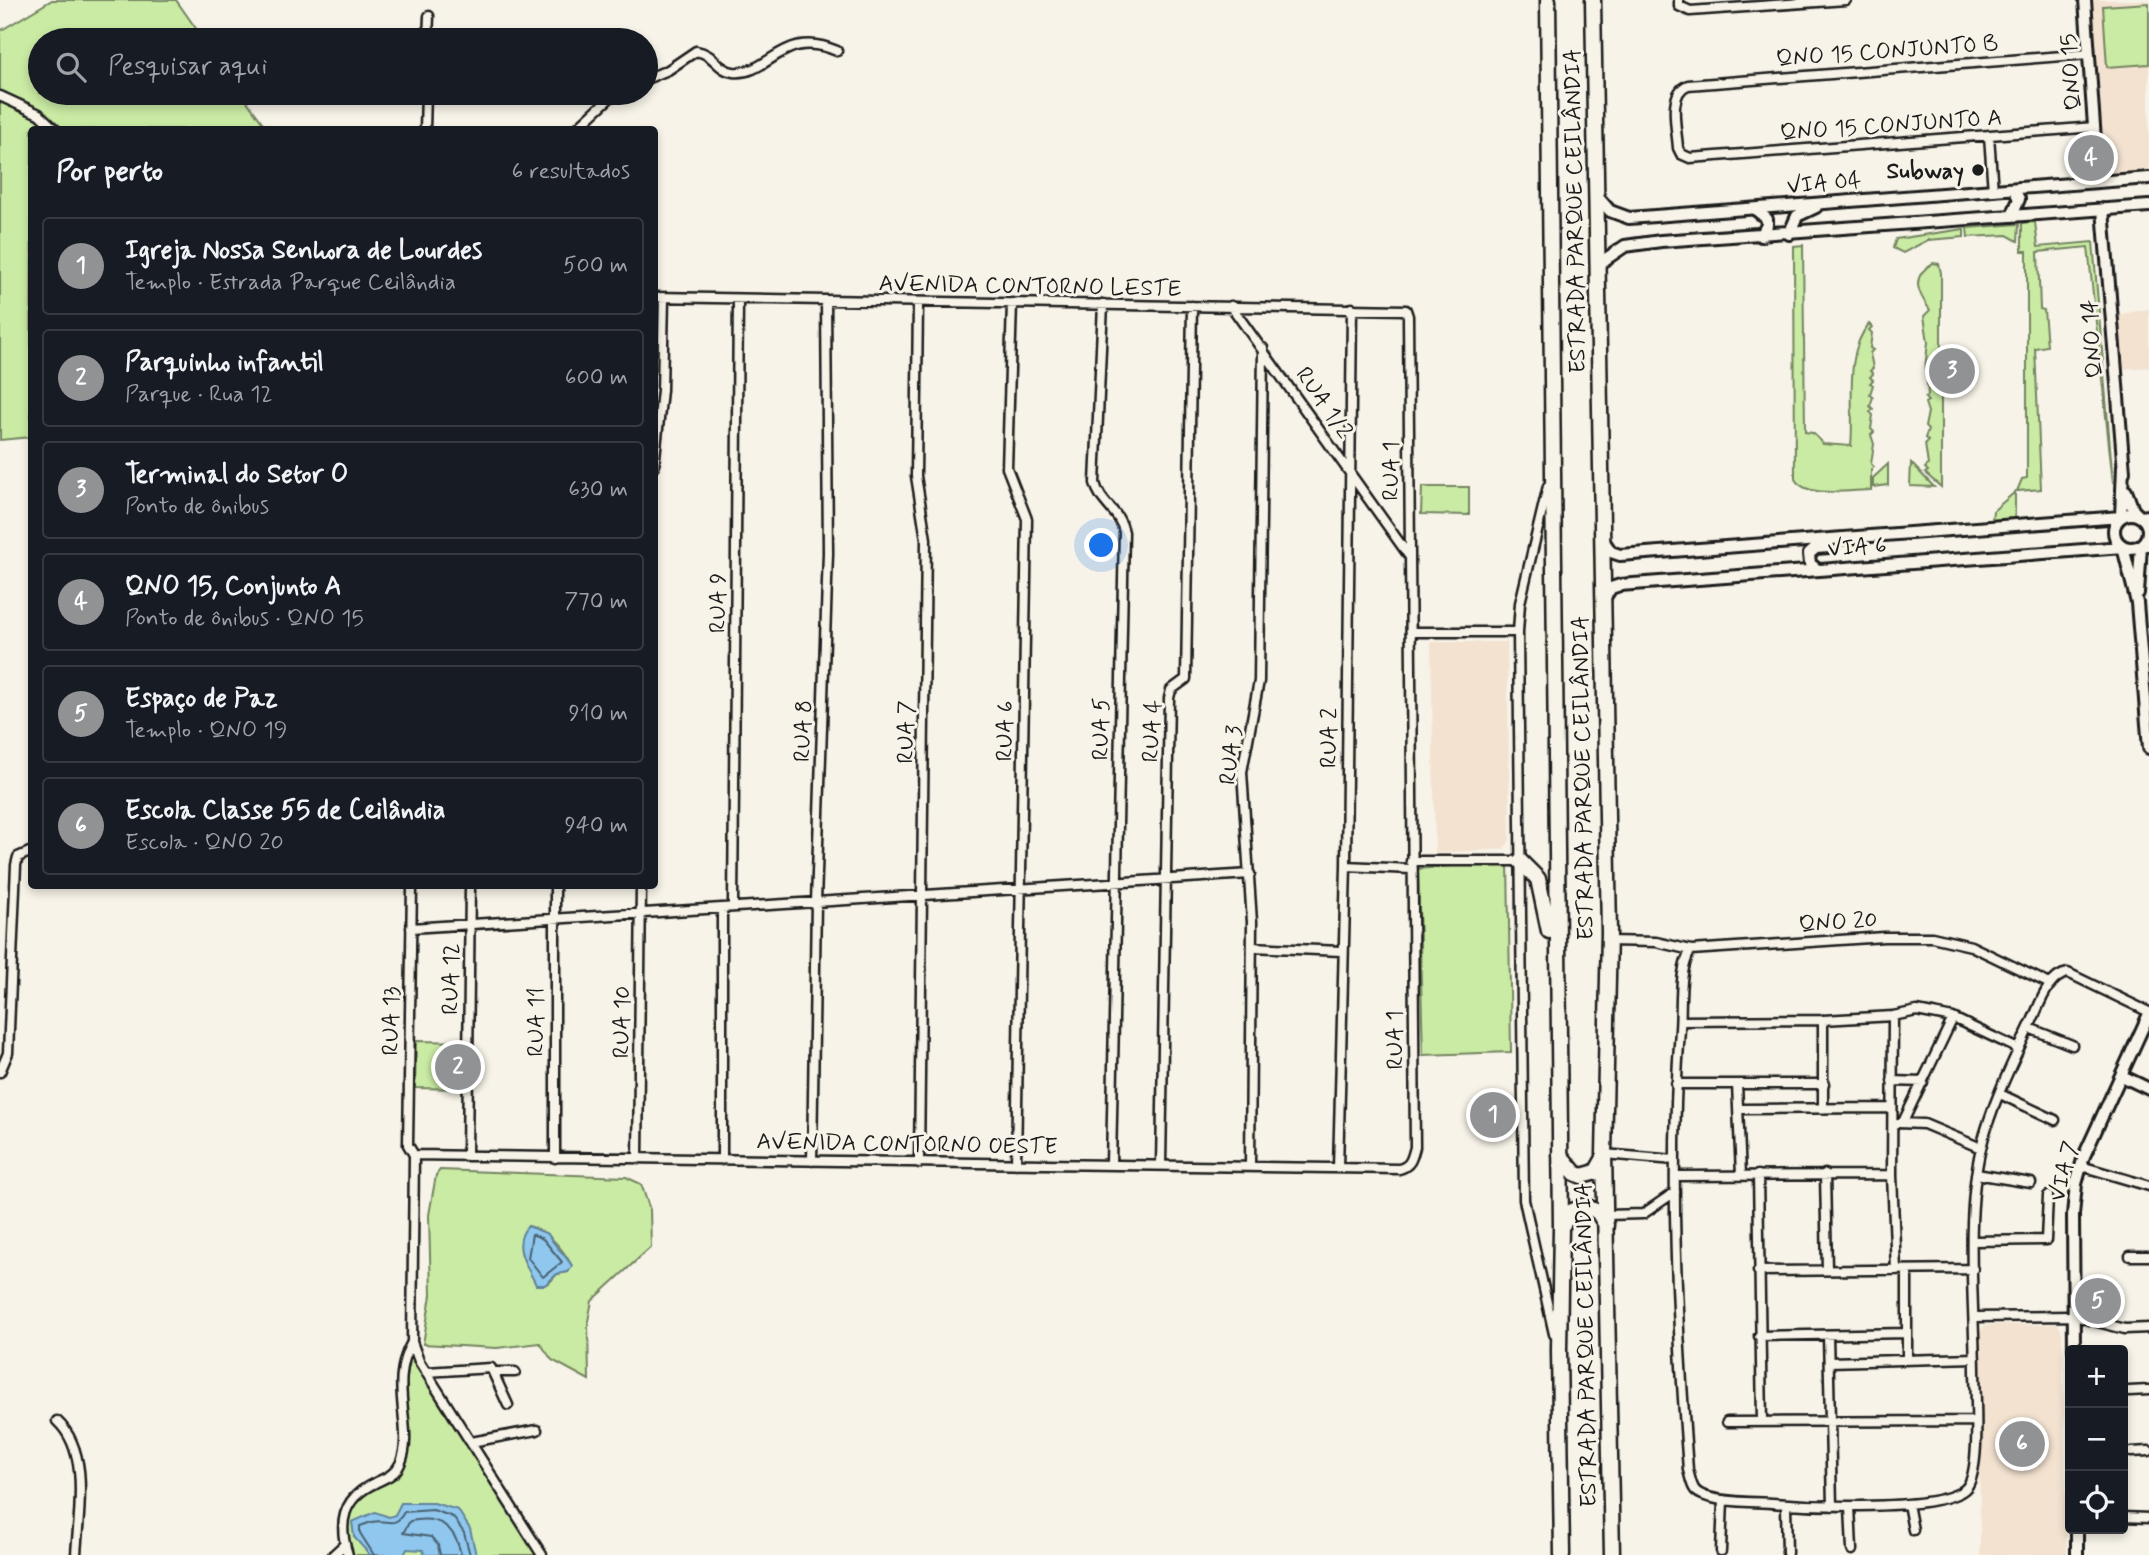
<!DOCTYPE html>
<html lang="pt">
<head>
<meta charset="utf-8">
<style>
	:root { --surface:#171b24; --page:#20242c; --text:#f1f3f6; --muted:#9ea1a6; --line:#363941; --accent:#919294 }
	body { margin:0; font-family:Mynerve,sans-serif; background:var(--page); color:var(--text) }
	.controls { position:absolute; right:21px; bottom:21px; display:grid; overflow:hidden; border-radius:7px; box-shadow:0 4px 10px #0003 }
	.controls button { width:63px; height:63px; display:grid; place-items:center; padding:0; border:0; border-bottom:2px solid var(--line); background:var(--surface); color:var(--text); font:35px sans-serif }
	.you { position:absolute; left:1102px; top:546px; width:24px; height:24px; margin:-18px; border:5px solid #fff; border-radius:50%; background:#1a73e8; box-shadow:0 0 0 10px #1a73e833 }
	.badge { display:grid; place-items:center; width:46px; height:46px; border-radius:50%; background:var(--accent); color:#fff; font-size:23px; font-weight:700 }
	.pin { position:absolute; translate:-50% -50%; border:4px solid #fff; box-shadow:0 2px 7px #0006 }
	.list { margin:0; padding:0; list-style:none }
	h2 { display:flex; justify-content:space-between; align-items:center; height:91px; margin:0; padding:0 28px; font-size:30px }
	h2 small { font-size:23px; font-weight:400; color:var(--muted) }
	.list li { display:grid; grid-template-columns:46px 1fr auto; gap:21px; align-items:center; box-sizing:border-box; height:98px; margin:0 14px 14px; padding:0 14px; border:2px solid var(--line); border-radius:7px }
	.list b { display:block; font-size:26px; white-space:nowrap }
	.list p { margin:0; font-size:23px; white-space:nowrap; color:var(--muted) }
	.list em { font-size:23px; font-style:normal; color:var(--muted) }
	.icon { flex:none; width:38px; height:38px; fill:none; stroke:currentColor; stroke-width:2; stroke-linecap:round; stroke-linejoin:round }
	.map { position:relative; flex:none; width:2149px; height:1555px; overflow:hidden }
	.search { position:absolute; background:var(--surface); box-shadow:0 4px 10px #0003; left:28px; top:28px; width:630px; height:77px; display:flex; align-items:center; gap:18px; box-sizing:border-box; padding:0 24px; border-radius:38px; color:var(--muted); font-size:26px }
	.panel { position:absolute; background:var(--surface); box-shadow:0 4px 10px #0003; left:28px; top:126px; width:630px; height:763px; border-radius:7px }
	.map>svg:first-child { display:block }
</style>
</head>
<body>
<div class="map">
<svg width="2149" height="1555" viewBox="0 0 2149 1555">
	<rect width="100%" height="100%" fill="#f7f3e8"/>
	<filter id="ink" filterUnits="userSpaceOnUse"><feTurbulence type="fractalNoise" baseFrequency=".0143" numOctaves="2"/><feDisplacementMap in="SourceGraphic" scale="14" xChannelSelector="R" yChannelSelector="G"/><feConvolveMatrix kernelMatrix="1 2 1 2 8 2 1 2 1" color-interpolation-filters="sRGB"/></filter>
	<g filter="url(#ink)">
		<!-- built -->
		<path fill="#f3e2d0" d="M2090 0H2149V173L2113 176 2106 169Z
			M2149 309V367L2120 369 2116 315Z
			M1431 642H1507L1510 840 1504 849 1435 853Z
			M2058 1324 2062 1332 2067 1555H1980L1979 1333 1985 1325Z"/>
		<!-- green -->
		<path fill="#caeba4" stroke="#738460" stroke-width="2" fill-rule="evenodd" d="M52 0H176L204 40H40V93H241L267 129 32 130 31 437 0 440V31Z
			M2149 3V64L2107 67 2103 6Z
			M2035 222 2038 247 2093 242 2113 483 2088 247 2038 252 2040 309 2044 310 2047 346 2035 348 2041 489 2017 491 2022 479 2027 478V251H2022V223Z
			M2019 224 2018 241 2007 235 1968 237 1967 228Z
			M1964 229V237L1928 240 1903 253 1893 248 1896 239Z
			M1803 245 1805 432 1813 433 1823 444 1851 446C1855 408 1843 354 1869 324L1872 327 1869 330 1872 333 1870 348 1873 350 1870 353 1873 368 1870 371 1873 374 1870 377 1873 380 1870 383 1873 385 1870 394 1873 397 1870 406 1873 409 1870 412 1873 415 1871 429 1874 432 1871 435 1874 444 1871 464 1874 467 1871 470V490C1851 490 1806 499 1795 479L1794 246Z
			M1933 263 1939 264 1941 273V375H1930L1925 369 1928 342 1924 316 1930 310C1917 292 1910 277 1933 263Z
			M1941 379V487L1925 473 1928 471 1925 468 1928 465 1925 444 1928 441 1925 438 1928 430 1925 427 1928 412 1925 403 1928 401 1925 398 1928 395 1927 382Z
			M1911 463 1934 487 1910 486Z
			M1888 464V485L1873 487V478Z
			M1422 487H1469V515L1421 514Z
			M2015 492V518L1992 520 1993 511Z
			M1508 861 1511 1052 1423 1055 1418 869Z
			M416 1041 466 1042 465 1089 415 1088Z
			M440 1170 626 1177 641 1184 650 1210 651 1247 592 1301 588 1321 589 1380 552 1360 540 1343 497 1348 423 1344 431 1295 429 1215 436 1175ZM528 1226C548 1230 563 1249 572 1266L568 1272 557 1274 549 1283 536 1284C526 1262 512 1251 528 1226Z
			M412 1342 542 1555H348L343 1515 352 1499 390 1476 402 1461 400 1378Z"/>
		<!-- water -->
		<path fill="#8fc7ee" stroke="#61839a" stroke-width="2" d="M528 1226 548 1234C554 1246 565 1254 572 1266L568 1272 557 1274 545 1285H536C528 1267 510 1245 528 1226Z
			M401 1503H434L458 1510 470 1529 476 1555H425L423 1550 407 1549 404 1555H370L354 1537 352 1522 375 1512 389 1517 395 1515Z"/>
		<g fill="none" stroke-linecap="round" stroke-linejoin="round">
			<!-- shore -->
			<path stroke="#4a6070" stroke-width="2" d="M532 1234 543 1239 562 1262 543 1277 528 1258Z
				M374 1555 360 1533V1526C364 1525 368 1523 372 1522 386 1518 395 1530 404 1512L433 1510 453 1517 464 1533 470 1555
				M440 1555 438 1545 431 1537 403 1533 410 1521C439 1515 455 1526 461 1555"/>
			<!-- street casing -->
			<g stroke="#1c1c1c" stroke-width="13">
				<path id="street" d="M1679 0V6L1690 11 1846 0
					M428 40 429 16
					M2089 54 1688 85C1667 93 1677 129 1678 148L1681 154 1690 158 2095 127
					M646 79 668 70 696 51C715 54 717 70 733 72 769 76 783 27 837 51
					M0 96 39 114 56 130
					M425 130 426 93
					M575 130 615 93
					M1989 136 1993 191
					M918 302 916 476 926 539 919 1163
					M1012 303 1007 468 1027 519 1016 1164
					M1103 304 1095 483C1100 504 1120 511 1124 532L1111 1165
					M1231 306 1409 556
					M654 467 662 390 664 298
					M1548 486 1520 603 1518 632 1524 1200 1554 1334
					M1411 632H1518
					M1411 861H1520
					M1346 866 1411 869
					M412 886 408 1145 414 1155
					M733 907 738 299
					M411 928 1250 874
					M1608 941 1656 942 1691 950 1884 937H1932L1971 946 2050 984
					M1252 947 1341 951
					M1691 950C1678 971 1682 1004 1680 1029 1669 1176 1677 1323 1688 1470 1690 1476 1691 1485 1695 1490 1706 1503 1755 1502 1772 1503 1809 1506 1939 1512 1965 1489 1982 1475 1975 1393 1975 1370 1974 1300 1965 1216 1981 1148 1991 1105 2013 1061 2032 1021 2040 1004 2048 976 2068 973L2149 1012
					M1893 1016 1892 1175 1896 1270
					M1823 1020V1109
					M1681 1021 1823 1020 1893 1016 1917 1011 1953 1018 2019 1049
					M2029 1028 2072 1045
					M0 1072 8 1053 16 865 18 857 32 851
					M1892 1081 1923 1082
					M1676 1084H1824
					M1737 1084 1741 1175
					M2000 1094 2055 1120
					M1739 1109 1892 1108
					M1903 1122 1953 1018
					M1898 1123 1924 1124 1981 1148
					M1604 1154 1675 1160
					M414 1155 1399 1169C1411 1166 1412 1158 1415 1147L1408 316 1406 310 654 297
					M414 1155 412 1342 419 1361 542 1555
					M467 1156 470 886
					M555 1158V886
					M638 1159 641 886
					M722 1160V908
					M812 1161 816 902 828 553 826 301
					M1161 1165 1169 698 1171 690 1186 679 1192 306
					M1250 1166 1252 922 1242 772 1259 681 1263 348
					M2081 1166 2149 1186
					M1338 1168 1346 866 1352 308
					M1825 1174 1827 1270
					M1976 1174 2031 1183
					M1758 1175 1762 1422
					M1675 1176 1892 1175
					M1606 1215 1643 1214 1675 1192
					M1973 1241 2046 1240 2048 1196
					M2130 1256H2149
					M1758 1271 1973 1269
					M1975 1317 2074 1316 2125 1329 2149 1328
					M1828 1335 1832 1506
					M1759 1336 1907 1333
					M1907 1358V1271
					M1829 1362 1975 1358
					M426 1372 491 1368 508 1405
					M495 1372H515
					M2129 1391 2149 1390
					M57 1421C91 1452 78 1515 76 1555
					M1727 1422 1976 1421
					M471 1442 537 1430
					M2131 1452 2149 1451
					M1908 1504 1913 1530
					M1786 1505 1787 1553
					M1850 1506 1852 1550
					M2123 1517 2149 1518
					M1721 1551 1723 1500
					M333 1555 345 1544
					M348 1555C338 1524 342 1498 375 1483 385 1478 395 1475 400 1464 416 1431 387 1385 412 1342"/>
			</g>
			<!-- secondary casing -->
			<g stroke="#1c1c1c" stroke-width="16">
				<path id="secondary" d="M2085 0 2098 182
					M1596 195 1610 211 1629 218 2149 178
					M1755 209 1767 219V225L1761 236
					M2103 209 2124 472
					M2012 216 2019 199 2014 189
					M1789 234 1797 216 1816 207
					M1597 265 1625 246 1661 241 2149 206
					M2126 491 2133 510 2140 517 2149 516
					M2114 531a17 17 0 1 1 34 0a17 17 0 1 1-34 0Z
					M1603 540 1611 552 1620 555 2121 517 2123 466
					M1818 570 1810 564 1809 554 1816 548 1829 547
					M2138 593 2141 546 2147 545
					M1603 600 1611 588 1620 585 2123 547 2137 603 2149 748
					M2122 1076 2149 1089
					M2074 1350 2073 1215 2076 1184 2084 1156 2149 1014
					M2077 1529V1555"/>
			</g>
			<!-- highway casing -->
			<g stroke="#1c1c1c" stroke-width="19">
				<path id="highway" d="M1548 0 1561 1227 1559 1350 1562 1555
					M1593 0 1609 933 1604 1154 1612 1555
					M1520 861 1538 879 1549 931
					M1560 1155 1575 1173 1582 1176 1596 1172 1604 1158
					M1561 1227 1572 1211 1585 1206 1598 1212 1606 1225"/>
			</g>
			<!-- street -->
			<use href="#street" stroke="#f7f3e8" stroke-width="8"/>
			<!-- secondary -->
			<use href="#secondary" stroke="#f7f3e8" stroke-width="10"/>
			<!-- highway -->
			<use href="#highway" stroke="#f7f3e8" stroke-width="14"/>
		</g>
	</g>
	<!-- markers -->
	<circle fill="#1c1c1c" stroke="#f7f3e8" stroke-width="2.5" cx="1978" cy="170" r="7"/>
	<g text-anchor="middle" stroke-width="6" stroke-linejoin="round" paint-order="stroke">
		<!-- street labels -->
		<g font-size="23" fill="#1c1c1c" stroke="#f7f3e8">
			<text transform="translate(1887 50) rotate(-4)" y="8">QNO 15 CONJUNTO B</text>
			<text transform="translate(2070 72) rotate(-94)" y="8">QNO 15</text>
			<text transform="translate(1891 124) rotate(-4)" y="8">QNO 15 CONJUNTO A</text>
			<text transform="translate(1824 182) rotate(-5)" y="8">VIA O4</text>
			<text transform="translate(1574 211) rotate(-91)" y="8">ESTRADA PARQUE CEILÂNDIA</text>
			<text transform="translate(1030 285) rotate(1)" y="8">AVENIDA CONTORNO LESTE</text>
			<text transform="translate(2091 339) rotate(-94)" y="8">QNO 14</text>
			<text transform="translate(1325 402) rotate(55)" y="8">RUA 1/2</text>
			<text transform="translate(1390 471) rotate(-90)" y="8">RUA 1</text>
			<text transform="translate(1857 546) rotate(-4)" y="8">VIA 6</text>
			<text transform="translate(717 603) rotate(-90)" y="8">RUA 9</text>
			<text transform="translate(1100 729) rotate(-89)" y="8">RUA 5</text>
			<text transform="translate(802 731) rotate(-88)" y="8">RUA 8</text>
			<text transform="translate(1004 731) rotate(-89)" y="8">RUA 6</text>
			<text transform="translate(1151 731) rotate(-87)" y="8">RUA 4</text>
			<text transform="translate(905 732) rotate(-89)" y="8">RUA 7</text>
			<text transform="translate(1328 738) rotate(-89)" y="8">RUA 2</text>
			<text transform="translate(1230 755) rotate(-83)" y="8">RUA 3</text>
			<text transform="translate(1582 778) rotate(-91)" y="8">ESTRADA PARQUE CEILÂNDIA</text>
			<text transform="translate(1838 921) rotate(-4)" y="8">QNO 20</text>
			<text transform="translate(450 979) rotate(-89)" y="8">RUA 12</text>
			<text transform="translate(390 1021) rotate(-89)" y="8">RUA 13</text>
			<text transform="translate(535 1022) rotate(-90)" y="8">RUA 11</text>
			<text transform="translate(621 1022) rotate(-89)" y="8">RUA 10</text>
			<text transform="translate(1394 1040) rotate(-91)" y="8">RUA 1</text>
			<text transform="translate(907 1143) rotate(1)" y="8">AVENIDA CONTORNO OESTE</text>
			<text transform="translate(2063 1171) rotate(-76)" y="8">VIA 7</text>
			<text transform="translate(1585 1345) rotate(-91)" y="8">ESTRADA PARQUE CEILÂNDIA</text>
		</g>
		<!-- poi labels -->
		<g font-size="23" font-weight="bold" fill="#1c1c1c" stroke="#f7f3e8" text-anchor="end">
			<text x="1964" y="178">Subway</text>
		</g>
	</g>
</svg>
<div class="controls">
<button>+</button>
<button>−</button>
<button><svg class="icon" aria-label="locate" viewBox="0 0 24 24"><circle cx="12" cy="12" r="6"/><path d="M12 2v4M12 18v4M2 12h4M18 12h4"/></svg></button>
</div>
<div class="you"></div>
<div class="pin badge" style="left:1493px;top:1115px">1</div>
<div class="pin badge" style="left:458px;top:1067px">2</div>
<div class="pin badge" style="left:1952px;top:371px">3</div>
<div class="pin badge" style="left:2091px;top:158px">4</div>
<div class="pin badge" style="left:2098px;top:1301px">5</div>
<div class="pin badge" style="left:2022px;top:1444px">6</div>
<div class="search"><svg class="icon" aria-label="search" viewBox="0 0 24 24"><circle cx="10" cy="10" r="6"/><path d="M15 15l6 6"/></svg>Pesquisar aqui</div>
<section class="panel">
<h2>Por perto<small>6 resultados</small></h2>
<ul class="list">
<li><span class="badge">1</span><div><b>Igreja Nossa Senhora de Lourdes</b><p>Templo · Estrada Parque Ceilândia</p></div><em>500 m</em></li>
<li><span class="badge">2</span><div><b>Parquinho infantil</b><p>Parque · Rua 12</p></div><em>600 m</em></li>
<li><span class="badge">3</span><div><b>Terminal do Setor O</b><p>Ponto de ônibus</p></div><em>630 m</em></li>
<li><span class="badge">4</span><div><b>QNO 15, Conjunto A</b><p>Ponto de ônibus · QNO 15</p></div><em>770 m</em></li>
<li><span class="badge">5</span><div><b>Espaço de Paz</b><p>Templo · QNO 19</p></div><em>910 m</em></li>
<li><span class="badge">6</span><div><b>Escola Classe 55 de Ceilândia</b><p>Escola · QNO 20</p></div><em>940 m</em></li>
</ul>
</section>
</div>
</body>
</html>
